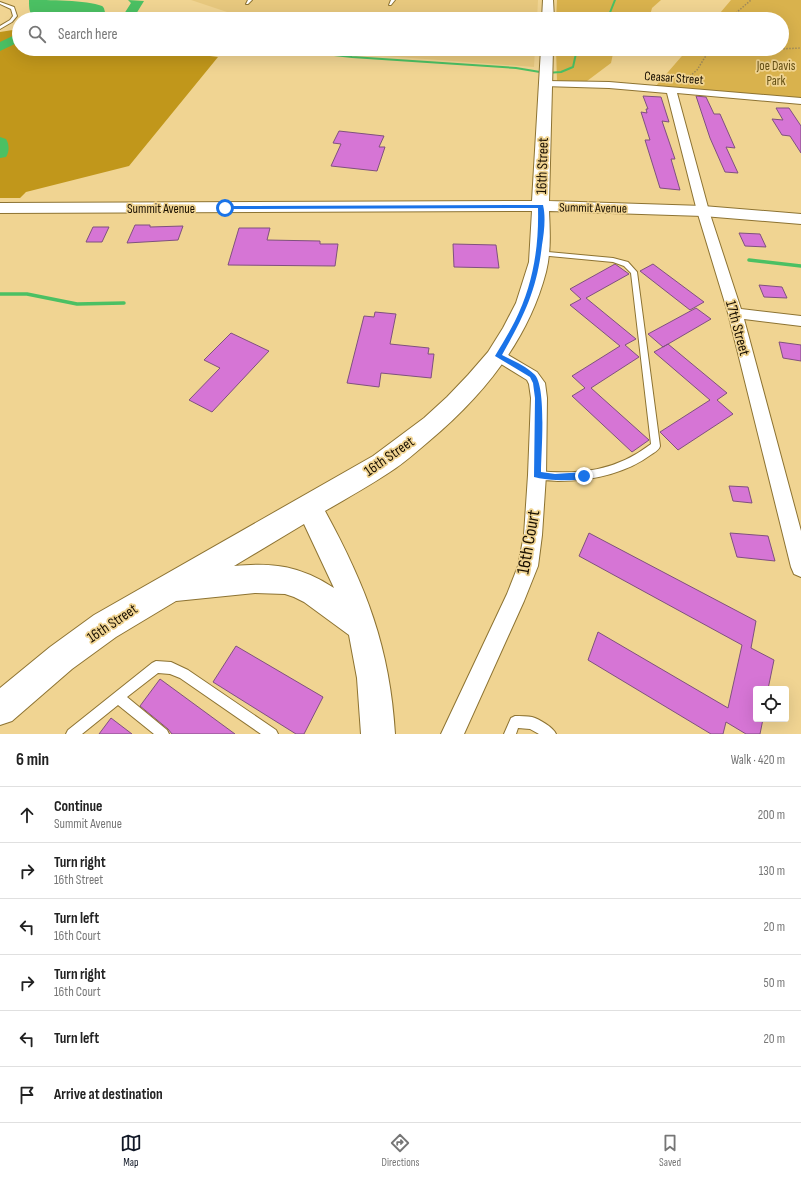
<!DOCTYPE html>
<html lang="en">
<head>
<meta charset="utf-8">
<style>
	:root { --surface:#fff; --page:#f6f6f6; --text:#222; --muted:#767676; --line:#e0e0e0; --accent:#111827 }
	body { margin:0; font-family:"Sofia Sans Condensed",sans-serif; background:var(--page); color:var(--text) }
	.controls { position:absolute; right:12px; bottom:12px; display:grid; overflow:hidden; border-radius:4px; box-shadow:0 4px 16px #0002 }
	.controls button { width:36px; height:36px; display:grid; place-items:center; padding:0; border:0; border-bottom:1px solid var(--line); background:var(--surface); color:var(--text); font:20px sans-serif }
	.stop { position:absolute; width:12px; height:12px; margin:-9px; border:3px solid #1a73e8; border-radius:50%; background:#fff }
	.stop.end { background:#1a73e8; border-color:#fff; box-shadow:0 1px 4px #0008 }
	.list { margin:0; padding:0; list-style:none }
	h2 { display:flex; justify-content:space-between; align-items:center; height:52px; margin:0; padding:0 16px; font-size:17px }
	h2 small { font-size:13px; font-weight:400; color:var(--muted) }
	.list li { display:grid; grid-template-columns:26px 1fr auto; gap:12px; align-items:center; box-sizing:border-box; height:56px; padding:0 16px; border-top:1px solid var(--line) }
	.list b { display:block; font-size:15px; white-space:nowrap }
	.list p { margin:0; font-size:13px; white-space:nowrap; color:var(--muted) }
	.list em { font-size:13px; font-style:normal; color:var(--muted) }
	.icon { flex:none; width:22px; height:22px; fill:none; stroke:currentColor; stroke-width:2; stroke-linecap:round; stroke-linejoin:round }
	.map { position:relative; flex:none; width:801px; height:734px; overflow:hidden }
	.search { position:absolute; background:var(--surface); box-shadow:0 4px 16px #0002; left:12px; right:12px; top:12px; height:44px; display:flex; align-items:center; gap:10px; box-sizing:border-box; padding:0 14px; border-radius:22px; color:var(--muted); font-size:15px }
	.sheet { height:388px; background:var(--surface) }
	nav { display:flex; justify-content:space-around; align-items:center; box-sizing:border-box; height:56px; border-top:1px solid var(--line); background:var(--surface); font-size:11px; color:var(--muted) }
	nav a { display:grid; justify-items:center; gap:2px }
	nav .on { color:var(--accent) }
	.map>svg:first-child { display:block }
</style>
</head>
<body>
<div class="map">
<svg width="801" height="734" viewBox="0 0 801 734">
	<rect width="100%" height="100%" fill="#f0d492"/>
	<!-- built -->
	<path fill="#e7c87e" d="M191 0H538L537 19H276L242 17Z
		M336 49H535L534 67 343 53Z"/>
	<!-- green -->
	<path fill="#d9b24d" d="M557 0H661L652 8 649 19H556Z
		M731 0H801V98L655 87 688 49H782V19H715Z
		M556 49H614L611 63 587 81H557Z"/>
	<!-- forest -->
	<path fill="#c1971b" d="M117 12H139L132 19H109Z
		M19 29V49H153L218 57 129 166 26 192 20 198H0V32Z"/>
	<!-- water -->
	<path fill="#4bc063" d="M29 0C47 0 87 0 102 6 105 8 104 11 106 14L101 19H37C29 15 29 9 29 0Z"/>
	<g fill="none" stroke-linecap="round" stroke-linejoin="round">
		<!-- stream-far1 -->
		<path stroke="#4bc063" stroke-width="2" d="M199 19 220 17 245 19
			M599 19 609 15 615 0
			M325 49 334 55 352 57 516 68 546 73 561 72 573 67 577 49"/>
		<!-- stream -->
		<path stroke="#4bc063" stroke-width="3.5" d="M749 260 801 266
			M0 294H27L77 304 124 303"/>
		<!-- river -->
		<path fill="#4bc063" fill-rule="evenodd" d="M128 0 144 1 133 19H118L124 14 131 3Z
			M19 33V42L0 51V42Z
			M0 137 6 139C9 144 10 151 6 157L0 158Z"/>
	</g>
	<!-- building -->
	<path fill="#d675d5" stroke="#7f517e" d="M643 96 661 97 669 122 662 121 675 159H671L680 190 660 188 645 140H650L641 112 647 113 646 109H648Z
		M696 96 706 97 714 114H720L735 148 726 147 738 173 725 172 710 138Z
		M776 108H789L801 126V153L790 136 782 135 772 119 783 120Z
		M339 131 384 136 379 147H385L377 171 331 166 341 144 333 143Z
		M135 225H150V227L183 226 178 240 127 243Z
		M93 227H109L102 242H86Z
		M239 228H270L267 240 320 241V244H338L335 266 228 265Z
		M739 233 760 234 766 247 745 246Z
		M453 244 496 245 499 268 454 267Z
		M615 264 629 274 586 298 636 339 625 345 639 357 591 388 649 440 632 452 572 396 585 388 572 376 620 346 570 305 581 299 570 289Z
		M653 264 704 302 690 310 640 271Z
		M759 285 782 287 787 298 764 297Z
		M696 308 711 319 663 347 648 334Z
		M375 312 396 314 390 344 429 348 428 354H434L431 378 381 373 379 387 347 383 364 316 374 317Z
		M231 333 269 351 212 412 189 400 220 368 204 360Z
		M779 342 801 345V361L783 358Z
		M668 344 727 393 717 400 733 414 678 450 660 432 710 400 654 352Z
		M729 486 748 487 752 503 733 501Z
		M589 533 756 621 751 648 774 660 768 689H756V719H763L760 734H746L726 722 723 734H711L588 660 598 632 728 708 742 645 579 556Z
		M730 533 768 536 775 561 737 557Z
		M236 646 323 697 304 734H296L213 682Z
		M160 679 235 734H172L168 729 140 706Z
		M111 718 132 734H99Z"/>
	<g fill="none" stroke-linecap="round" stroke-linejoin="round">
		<!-- lane casing -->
		<g stroke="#8d7332" stroke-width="2">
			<path id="lane" d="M248 0H252L248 4H246Z
				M391 0H395L391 5H389Z
				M0 2 14 7 17 16 12 22 0 29V26L10 20 13 16 11 9 0 4Z
				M537 251 613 258 628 262 637 272 660 446C659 450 655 452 652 454 625 474 591 481 558 481 550 480 541 481 534 478L532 475 534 472 537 471C580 475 616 471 651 444L631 273 624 266 613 262 539 255 536 253Z
				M156 661 171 662 188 670 276 730 278 734H261L180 678 170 674 158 673 127 697 167 730 169 734H154L118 705 82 734H66L68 730 152 663Z
				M515 716C520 716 527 716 532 717 539 719 553 727 556 734H539L530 729 518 728 516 734H504L511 718Z"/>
		</g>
		<!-- street casing -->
		<g stroke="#8d7332" stroke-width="2">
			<path id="street" d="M546 81 609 82 801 98V104L677 93 709 211 741 309 801 316V326L744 319 801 531V577L794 574 791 567 728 313 697 211 667 93 609 88 543 86 541 84 543 82Z
				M498 349 537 372 545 383 547 398 546 475 542 535 538 566 524 601 464 734H441L507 594 518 566 524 535 528 475 531 398 529 384 527 380 493 359 491 355 493 351Z"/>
		</g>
		<!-- secondary casing -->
		<g stroke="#8d7332" stroke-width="2">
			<path id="secondary" d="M543 0H553L554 19H542Z
				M541 49H553L549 201 703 206 801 214V224L703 216 549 211C550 232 551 252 546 272 528 341 482 397 428 442 416 452 404 463 390 472 369 486 347 498 325 511 366 586 390 648 395 734H361L357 678 349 635 304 602 294 597 285 594 255 593 176 601 116 637 72 669 12 721 0 725V688L50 647 94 615 373 456 424 418 447 397 468 375 488 352 503 328 516 303 529 262 532 211 0 213V203L532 201ZM304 524 334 588C301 566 273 562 234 566Z"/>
		</g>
		<!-- path -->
		<path stroke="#9f8a5b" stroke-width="1.5" stroke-dasharray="1.5 1.5" stroke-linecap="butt" d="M729 19 751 0
			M698 49 701 53 707 54
			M683 82 697 70 707 54 712 52 801 48"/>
		<!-- lane -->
		<use href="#lane" fill="#fff" fill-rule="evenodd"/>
		<!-- street -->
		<use href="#street" fill="#fff" fill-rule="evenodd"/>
		<!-- secondary -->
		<use href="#secondary" fill="#fff" fill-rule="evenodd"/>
	</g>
	<!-- route -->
	<path fill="#1a73e8" d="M543 205C546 217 544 233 542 245 537 290 524 316 502 355 512 360 526 366 534 374 547 385 541 453 541 472L555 474 584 472 588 476C583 483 543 480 534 477L535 398 533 383 530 377 495 356C502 344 509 333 515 321 533 285 539 247 538 208L225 209 222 208 225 206Z"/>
	<g text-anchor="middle" stroke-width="3.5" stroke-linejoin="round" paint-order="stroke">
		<!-- far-park labels -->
		<g font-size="13" fill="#644f13" stroke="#f0d492">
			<text x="776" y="70">Joe Davis<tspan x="776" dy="15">Park</tspan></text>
		</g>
		<!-- far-street labels -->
		<g font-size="13" fill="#190f00" stroke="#f0d492">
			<text transform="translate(674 77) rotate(4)" y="5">Ceasar Street</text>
			<text transform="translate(593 207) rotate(1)" y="5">Summit Avenue</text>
			<text x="161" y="213">Summit Avenue</text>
		</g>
		<!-- street labels -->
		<g font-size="15" fill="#190f00" stroke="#f0d492">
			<text transform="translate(542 166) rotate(-88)" y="5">16th Street</text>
			<text transform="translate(738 328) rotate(75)" y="5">17th Street</text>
			<text transform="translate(389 456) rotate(-35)" y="5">16th Street</text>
			<text transform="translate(112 623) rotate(-34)" y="5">16th Street</text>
		</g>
		<!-- near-street labels -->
		<g font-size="18" fill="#190f00" stroke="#f0d492">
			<text transform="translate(528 542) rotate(-80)" y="6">16th Court</text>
		</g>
	</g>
</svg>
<div class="controls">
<button><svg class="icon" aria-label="locate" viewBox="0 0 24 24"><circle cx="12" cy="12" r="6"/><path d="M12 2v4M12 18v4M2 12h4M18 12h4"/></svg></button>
</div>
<div class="stop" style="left:225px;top:208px"></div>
<div class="stop end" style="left:584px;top:476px"></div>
<div class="search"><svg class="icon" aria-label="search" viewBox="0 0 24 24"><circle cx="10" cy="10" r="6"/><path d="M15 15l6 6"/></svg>Search here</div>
</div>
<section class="sheet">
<h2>6 min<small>Walk · 420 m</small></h2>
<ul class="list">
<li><svg class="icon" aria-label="ahead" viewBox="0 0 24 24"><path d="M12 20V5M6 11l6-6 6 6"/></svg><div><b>Continue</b><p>Summit Avenue</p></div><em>200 m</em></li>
<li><svg class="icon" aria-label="right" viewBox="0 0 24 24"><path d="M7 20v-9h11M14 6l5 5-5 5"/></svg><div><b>Turn right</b><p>16th Street</p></div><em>130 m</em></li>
<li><svg class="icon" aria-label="left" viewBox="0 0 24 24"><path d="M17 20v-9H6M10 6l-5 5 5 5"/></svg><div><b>Turn left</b><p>16th Court</p></div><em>20 m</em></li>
<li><svg class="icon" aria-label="right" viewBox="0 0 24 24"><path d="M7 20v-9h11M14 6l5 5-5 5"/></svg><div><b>Turn right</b><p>16th Court</p></div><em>50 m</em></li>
<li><svg class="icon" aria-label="left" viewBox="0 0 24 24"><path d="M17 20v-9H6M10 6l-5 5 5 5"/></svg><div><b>Turn left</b></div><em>20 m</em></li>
<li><svg class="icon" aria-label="arrive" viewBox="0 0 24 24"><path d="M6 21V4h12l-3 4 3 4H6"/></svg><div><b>Arrive at destination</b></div></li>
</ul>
</section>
<nav>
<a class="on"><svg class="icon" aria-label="map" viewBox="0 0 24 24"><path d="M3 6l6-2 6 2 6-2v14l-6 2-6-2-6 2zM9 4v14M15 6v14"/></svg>Map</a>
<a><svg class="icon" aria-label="directions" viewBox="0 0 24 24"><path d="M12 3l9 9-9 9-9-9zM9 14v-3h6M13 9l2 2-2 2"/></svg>Directions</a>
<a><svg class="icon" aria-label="saved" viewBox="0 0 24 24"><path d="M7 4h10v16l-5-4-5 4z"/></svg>Saved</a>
</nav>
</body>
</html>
